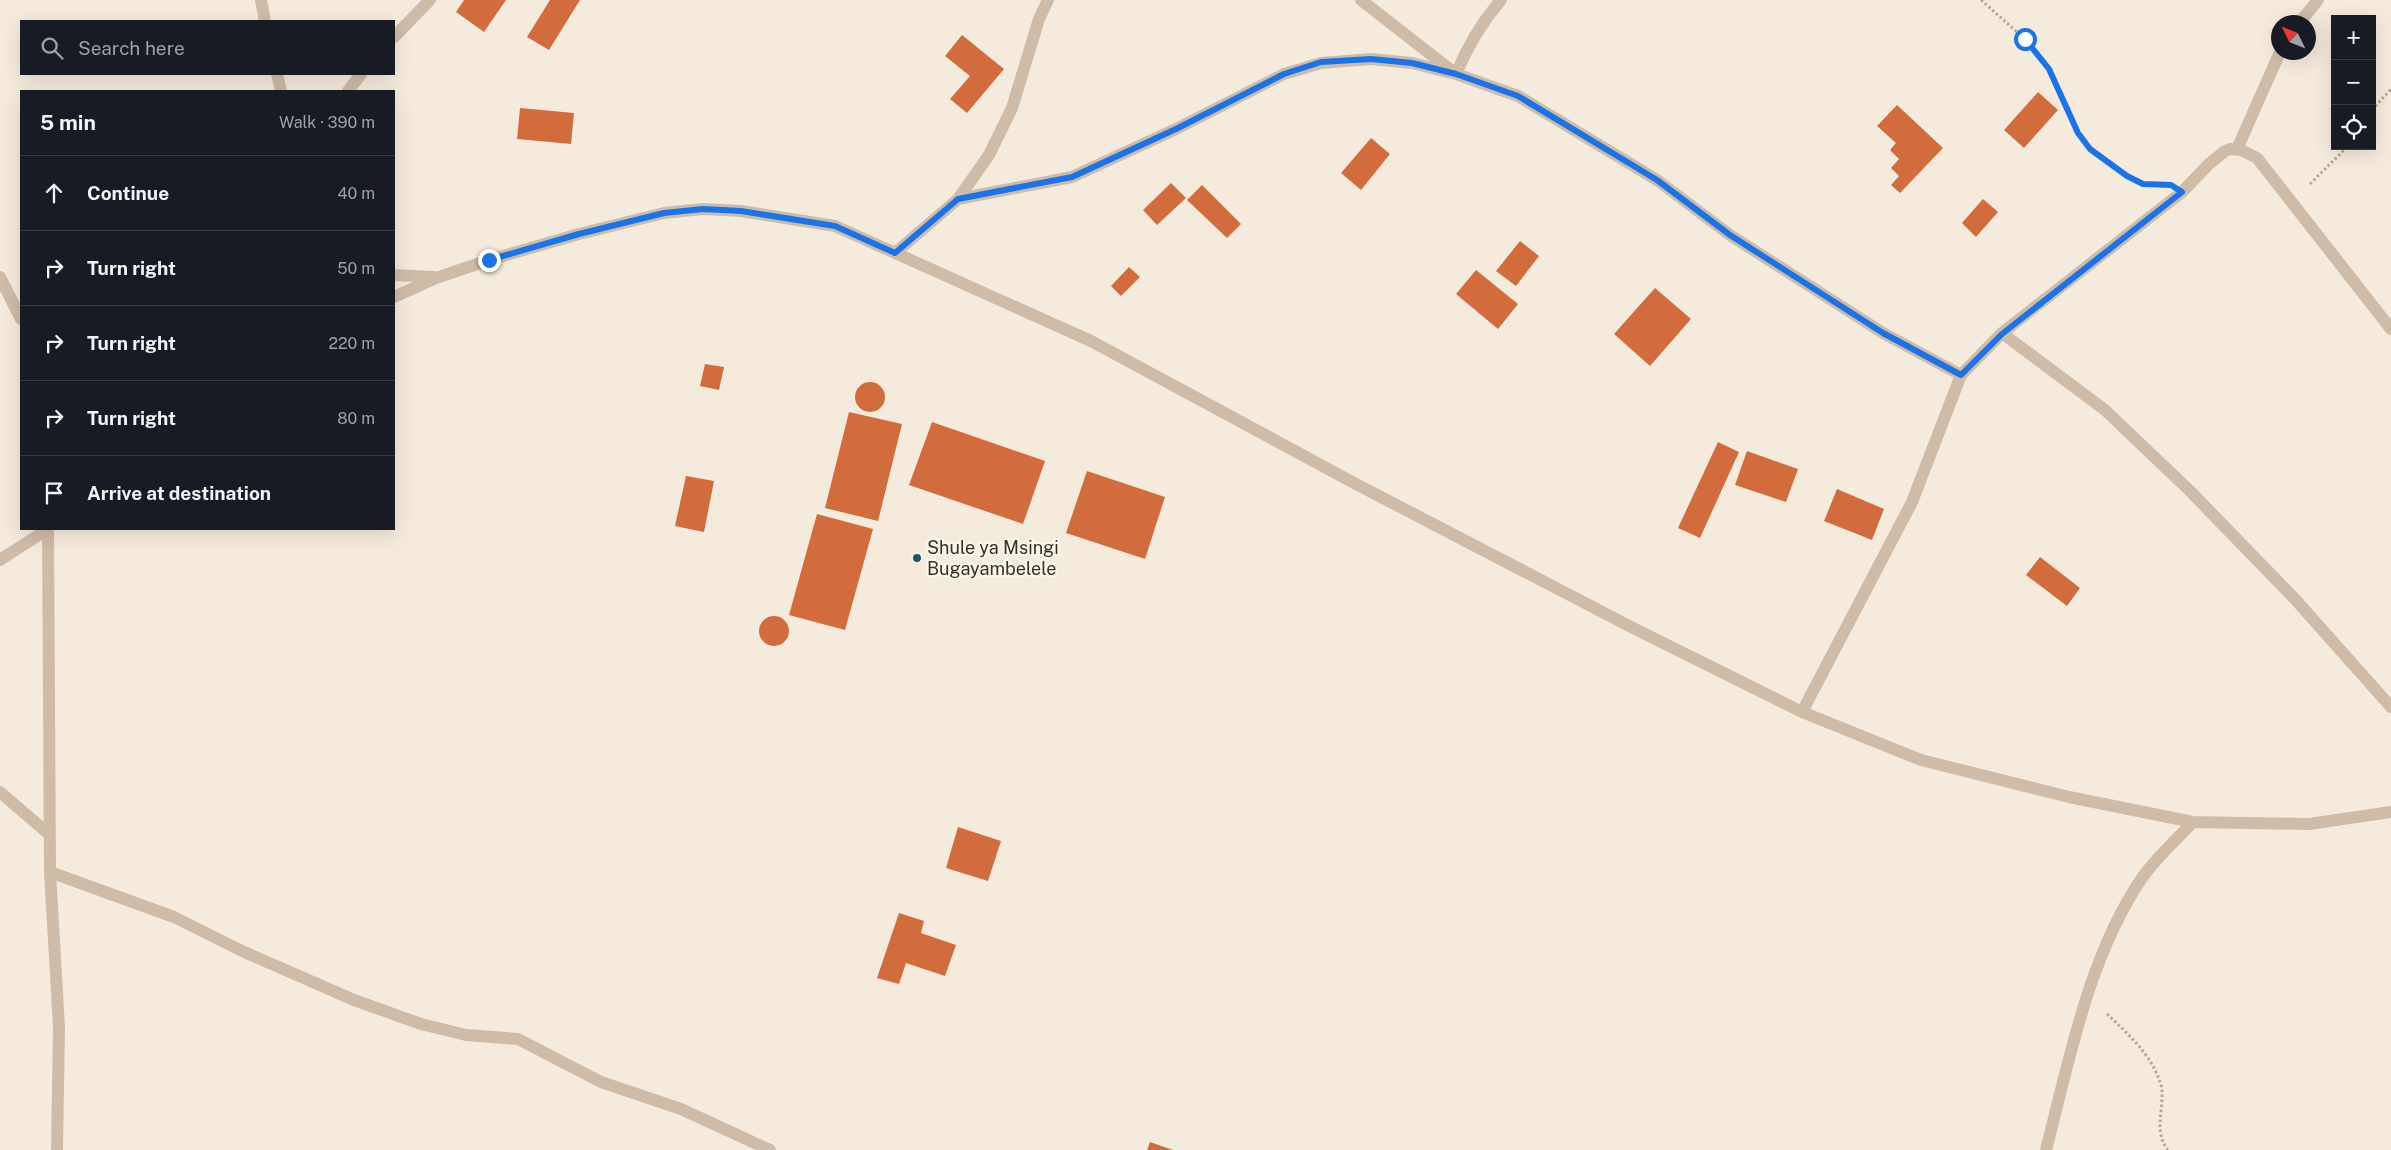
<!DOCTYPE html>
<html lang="en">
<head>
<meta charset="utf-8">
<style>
	:root { --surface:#171b24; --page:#242831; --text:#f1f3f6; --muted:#9ea1a6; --line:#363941 }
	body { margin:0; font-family:"Public Sans",sans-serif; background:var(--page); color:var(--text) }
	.controls { position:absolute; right:15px; top:15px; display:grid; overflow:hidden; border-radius:0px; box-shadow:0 5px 20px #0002 }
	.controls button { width:45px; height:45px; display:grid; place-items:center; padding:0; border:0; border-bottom:1px solid var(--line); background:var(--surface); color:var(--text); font:25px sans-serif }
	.compass { position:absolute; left:2271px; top:15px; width:45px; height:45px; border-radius:50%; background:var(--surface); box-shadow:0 5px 20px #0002; rotate:313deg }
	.stop { position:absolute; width:15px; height:15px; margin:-11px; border:4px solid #1a73e8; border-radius:50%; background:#fff }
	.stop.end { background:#1a73e8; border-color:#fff; box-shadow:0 1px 5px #0008 }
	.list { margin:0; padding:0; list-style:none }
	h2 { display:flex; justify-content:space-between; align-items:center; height:65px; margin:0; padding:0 20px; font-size:21px }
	h2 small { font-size:16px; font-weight:400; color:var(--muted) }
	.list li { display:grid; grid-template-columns:32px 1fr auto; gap:15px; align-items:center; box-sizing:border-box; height:75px; padding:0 20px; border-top:1px solid var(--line) }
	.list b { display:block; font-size:19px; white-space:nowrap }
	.list em { font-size:16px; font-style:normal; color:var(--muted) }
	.icon { flex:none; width:28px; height:28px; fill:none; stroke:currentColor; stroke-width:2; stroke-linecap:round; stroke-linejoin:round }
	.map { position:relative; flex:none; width:2391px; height:1150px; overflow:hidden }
	.search { position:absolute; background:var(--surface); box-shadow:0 5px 20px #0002; left:20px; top:20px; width:375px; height:55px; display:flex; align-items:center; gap:12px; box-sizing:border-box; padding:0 18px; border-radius:0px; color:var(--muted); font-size:19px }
	.panel { position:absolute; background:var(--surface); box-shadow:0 5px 20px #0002; left:20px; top:90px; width:375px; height:440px; border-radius:0px }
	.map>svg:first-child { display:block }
</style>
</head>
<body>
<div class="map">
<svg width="2391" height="1150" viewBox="0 0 2391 1150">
	<rect width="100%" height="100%" fill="#f5ebdd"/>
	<!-- building -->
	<path fill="#d36c3d" d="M464 0H506L484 32 456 12Z
		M550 0H580L549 50 527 37Z
		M962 35 1004 69 967 113 950 99 970 76 945 56Z
		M2038 92 2058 110 2024 148 2004 130Z
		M1897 105 1943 148 1900 193 1891 185 1899 176 1891 168 1899 159 1890 150 1896 143 1877 126Z
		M520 108 574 113 571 144 517 139Z
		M1371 138 1390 154 1361 190 1341 173Z
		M1171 183 1186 198 1157 225 1143 210Z
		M1202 185 1241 224 1227 238 1187 200Z
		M1983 199 1998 212 1976 237 1962 223Z
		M1520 241 1539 256 1516 286 1496 271Z
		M1129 267 1140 277 1121 296 1111 286Z
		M1476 270 1518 304 1498 329 1456 294Z
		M1655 288 1691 319 1650 366 1614 334Z
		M705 364 724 367 719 390 700 386Z
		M855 397a15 15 0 1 1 30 0a15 15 0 1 1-30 0Z
		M849 412 902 424 878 521 825 508Z
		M932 422 1045 461 1023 524 909 485Z
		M1718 442 1739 452 1700 538 1678 528Z
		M1747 451 1798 469 1786 502 1735 485Z
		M1087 471 1165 497 1145 559 1066 533Z
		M686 476 714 481 704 532 675 526Z
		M1837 489 1884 509 1872 540 1824 521Z
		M817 514 873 529 845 630 789 615Z
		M2040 557 2080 588 2067 606 2026 575Z
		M759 631a15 15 0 1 1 30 0a15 15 0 1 1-30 0Z
		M958 827 1001 841 988 881 946 868Z
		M899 913 924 921 921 933 956 945 945 976 906 963 899 984 877 978Z
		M1150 1142 1173 1150H1147Z"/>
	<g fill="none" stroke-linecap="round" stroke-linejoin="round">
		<!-- path -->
		<path stroke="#bba691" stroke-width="3" stroke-dasharray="2.5 2.5" stroke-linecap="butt" d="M1981 0 2025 39 2049 69 2078 133 2090 149 2127 176 2143 184H2151
			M2372 110 2391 89
			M2310 184 2348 146
			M2107 1014C2129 1035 2152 1055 2161 1085 2166 1104 2152 1131 2168 1150"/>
		<!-- minor -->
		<path stroke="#cfbca7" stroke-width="12" d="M261 0 265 21
			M1361 0 1456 74C1468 45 1481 23 1501 0
			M2300 22 2318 0
			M394 37 430 0
			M277 74 281 91
			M348 91 361 74
			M2237 149 2280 52
			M958 199 1072 177 1176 129 1284 74 1321 63 1371 59 1412 63 1456 74 1518 96 1657 180 1730 235 1883 333 1961 375
			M895 253 958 199 989 155 1012 108 1039 19 1048 0
			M394 275 434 277
			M0 277 21 319
			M394 297 436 278 489 260 579 234 664 213 703 209 741 211 835 226 1091 341 1356 484 1633 628 1802 712 1921 760 2069 797 2193 822 2309 824 2391 812
			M2002 333 2105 410 2189 490 2294 598 2391 707
			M48 529 50 872 59 1027 57 1150
			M0 560 48 529
			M1802 712 1912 502 1961 375 2002 333 2182 192 2209 164 2225 151 2230 149 2241 150 2257 158 2391 329
			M0 792 50 835
			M50 872 174 917 242 951 354 1000 421 1024 466 1035 518 1039 601 1082 681 1109 770 1150
			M2046 1150C2069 1061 2089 955 2142 878 2156 858 2176 840 2193 822"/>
	</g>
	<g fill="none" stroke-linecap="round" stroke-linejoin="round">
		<!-- route -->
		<path stroke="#1a73e8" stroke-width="6" d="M489 260 579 234 664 213 703 209 741 211 835 226 895 253 958 199 1072 177 1176 129 1284 74 1321 62 1371 59 1412 63 1456 74 1518 96 1657 180 1730 235 1883 333 1961 375 2002 334 2182 192 2171 185 2143 184 2127 176 2090 149 2078 133 2049 69 2025 39"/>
	</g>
	<!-- markers -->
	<circle fill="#195761" stroke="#fcf5ea" stroke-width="2" cx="917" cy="558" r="5"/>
	<g text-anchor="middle" stroke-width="4.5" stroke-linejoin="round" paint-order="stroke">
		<!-- poi labels -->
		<g font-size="18" fill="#3a2f28" stroke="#fcf5ea" text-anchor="start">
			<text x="927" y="554">Shule ya Msingi<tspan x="927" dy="21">Bugayambelele</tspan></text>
		</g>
	</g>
</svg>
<div class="controls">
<button>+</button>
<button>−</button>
<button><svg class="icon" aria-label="locate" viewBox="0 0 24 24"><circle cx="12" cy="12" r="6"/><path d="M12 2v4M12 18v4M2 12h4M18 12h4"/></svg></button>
</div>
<svg class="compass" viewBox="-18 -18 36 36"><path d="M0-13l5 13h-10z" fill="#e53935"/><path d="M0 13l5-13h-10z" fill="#9ea1a6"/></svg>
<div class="stop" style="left:2025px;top:39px"></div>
<div class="stop end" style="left:489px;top:260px"></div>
<div class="search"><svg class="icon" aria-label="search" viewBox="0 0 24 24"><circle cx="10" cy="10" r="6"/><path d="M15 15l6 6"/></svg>Search here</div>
<section class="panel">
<h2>5 min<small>Walk · 390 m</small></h2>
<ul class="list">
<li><svg class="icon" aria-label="ahead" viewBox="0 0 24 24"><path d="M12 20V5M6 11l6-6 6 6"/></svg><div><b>Continue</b></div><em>40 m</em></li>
<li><svg class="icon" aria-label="right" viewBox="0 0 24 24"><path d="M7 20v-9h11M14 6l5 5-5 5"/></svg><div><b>Turn right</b></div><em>50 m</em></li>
<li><svg class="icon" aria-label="right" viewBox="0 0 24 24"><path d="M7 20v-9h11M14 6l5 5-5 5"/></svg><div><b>Turn right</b></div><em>220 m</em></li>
<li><svg class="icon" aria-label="right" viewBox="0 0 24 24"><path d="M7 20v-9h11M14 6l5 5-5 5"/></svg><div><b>Turn right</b></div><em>80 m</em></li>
<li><svg class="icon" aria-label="arrive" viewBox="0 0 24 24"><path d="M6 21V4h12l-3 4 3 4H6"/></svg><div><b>Arrive at destination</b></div></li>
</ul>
</section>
</div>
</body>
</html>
